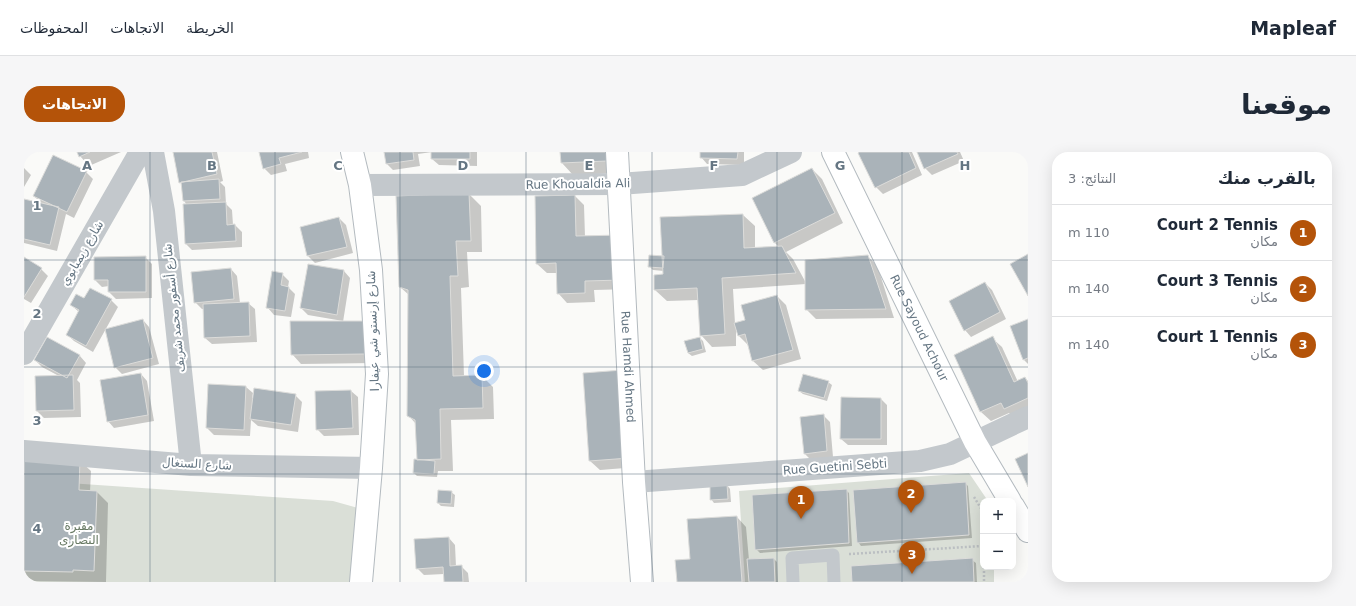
<!DOCTYPE html>
<html lang="ar">
<head>
<meta charset="utf-8">
<style>
	:root { --surface:#fff; --page:#f6f6f7; --text:#1f2937; --muted:#747a83; --line:#e0e1e3; --accent:#b45309 }
	body { margin:0; font-family:"DejaVu Sans","Noto Sans Arabic",sans-serif; background:var(--page); color:var(--text); direction:rtl }
	.controls { position:absolute; right:12px; bottom:12px; display:grid; overflow:hidden; border-radius:8px; box-shadow:0 4px 16px #0002 }
	.controls button { width:36px; height:36px; display:grid; place-items:center; padding:0; border:0; border-bottom:1px solid var(--line); background:var(--surface); color:var(--text); font:20px sans-serif }
	.you { position:absolute; left:460px; top:219px; width:14px; height:14px; margin:-10px; border:3px solid #fff; border-radius:50%; background:#1a73e8; box-shadow:0 0 0 6px #1a73e833 }
	.badge { display:grid; place-items:center; width:26px; height:26px; border-radius:50%; background:var(--accent); color:#fff; font-size:13px; font-weight:700 }
	.pin { position:absolute; translate:-50% -33px; filter:drop-shadow(0 1px 2px #0008) }
	.pin::after { content:''; position:absolute; top:21px; width:14px; height:12px; background:inherit; clip-path:polygon(0 0,100% 0,50% 100%) }
	.list { margin:0; padding:0; list-style:none }
	h2 { display:flex; justify-content:space-between; align-items:center; height:52px; margin:0; padding:0 16px; font-size:17px }
	h2 small { font-size:13px; font-weight:400; color:var(--muted) }
	.list li { display:grid; grid-template-columns:26px 1fr auto; gap:12px; align-items:center; box-sizing:border-box; height:56px; padding:0 16px; border-top:1px solid var(--line) }
	.list b { display:block; font-size:15px; white-space:nowrap }
	.list p { margin:0; font-size:13px; white-space:nowrap; color:var(--muted) }
	.list em { font-size:13px; font-style:normal; color:var(--muted) }
	.map { position:relative; flex:none; width:1004px; height:430px; overflow:hidden; direction:ltr; border-radius:16px }
	header { display:flex; align-items:center; gap:24px; box-sizing:border-box; height:56px; padding:0 20px; background:var(--surface); border-bottom:1px solid var(--line) }
	header strong { font-size:19px }
	nav { display:flex; gap:22px; margin-inline-start:auto; font-size:14px }
	.intro { display:flex; align-items:center; justify-content:space-between; box-sizing:border-box; height:96px; padding:0 24px }
	h1 { margin:0; font-size:28px }
	.button { padding:10px 18px; border-radius:16px; background:var(--accent); color:#fff; font-size:14px; font-weight:700 }
	main { display:flex; gap:24px; padding:0 24px }
	aside { flex:1; background:var(--surface); border-radius:16px; box-shadow:0 4px 16px #0002 }
	.map>svg:first-child { display:block }
</style>
</head>
<body>
<header>
<strong>Mapleaf</strong>
<nav><a>الخريطة</a><a>الاتجاهات</a><a>المحفوظات</a></nav>
</header>
<div class="intro"><h1>موقعنا</h1><a class="button">الاتجاهات</a></div>
<main>
<aside>
<h2>بالقرب منك<small>النتائج: 3</small></h2>
<ul class="list">
<li><span class="badge">1</span><div><b>Court 2 Tennis</b><p>مكان</p></div><em>110 m</em></li>
<li><span class="badge">2</span><div><b>Court 3 Tennis</b><p>مكان</p></div><em>140 m</em></li>
<li><span class="badge">3</span><div><b>Court 1 Tennis</b><p>مكان</p></div><em>140 m</em></li>
</ul>
</aside>
<div class="map">
<svg width="1004" height="430" viewBox="0 0 1004 430">
	<rect width="100%" height="100%" fill="#fafaf8"/>
	<!-- green -->
	<path fill="#dadfd7" d="M945 321 964 349H959V415H970V430H721L715 339Z
		M0 328 309 349 334 356 328 430H0Z"/>
	<!-- shadow -->
	<path fill="#0003" d="M54 0H97L65 14 56 4Z
		M150 0H193L199 29 196 30 201 35 202 52 208 58 209 73H211L218 80V95L168 98 161 91 163 53 160 49 158 32 156 30Z
		M236 0H284L285 6 261 12 263 19 247 23 240 16Z
		M361 0H453V14L415 13 408 7V0L394 2 396 14 369 18 363 12Z
		M537 0H594V21L549 23 538 11Z
		M677 0H720V13L683 12 677 5Z
		M838 0H888L898 23 859 42 852 35Z
		M894 0H936L940 9 908 23 901 16Z
		M0 16 7 23 0 35Z
		M788 17 798 27 819 71 762 100 769 107 782 131 843 104 853 113 870 166 792 167 782 157V132L709 137 711 172 723 169 753 144 762 153 777 207 739 218 729 209 725 194 715 184 712 172V194L688 195 677 183 675 148 643 149 631 138 640 123V119L629 118 626 115 639 105 719 63 731 74V96H756L751 91 729 46Z
		M62 20 69 27 50 66 42 62 33 99 0 91V48L18 52 10 44Z
		M445 42 457 54 458 100H443L445 135 437 136 440 224H458L469 235 470 267 427 268 429 319H414L413 325 393 324 390 321 394 308 392 272 384 263 385 143 376 135Z
		M551 44 560 53 561 85 607 137 570 138 571 150 543 151 534 141 533 121H523L513 112Z
		M315 66 322 73 329 101 291 111 284 104 277 76Z
		M121 105 128 112V146L92 147 85 140V134L78 135 71 128Z
		M0 107 17 117 24 124 7 151 0 147Z
		M207 117 213 124 216 151H224L231 157 233 190 188 192 181 186 180 157H178L171 150Z
		M320 119 326 126 319 170 350 211 277 212 268 202 319 169 284 163 277 156Z
		M258 122 265 129 264 135 271 142 267 165 250 163 244 156Z
		M961 131 968 138 982 167 947 185 941 178Z
		M60 147 87 148 94 155 69 200 50 189 43 182 55 160 47 153Z
		M119 168 125 175 135 212 98 222 91 215Z
		M1004 168V212L1000 208 987 174Z
		M23 186 56 204 62 211 53 228 56 231 57 265 20 266 13 259 35 224 18 215 11 208Z
		M676 186 679 189 682 200 668 204 664 201Z
		M968 186 978 195 994 230 1001 226 1004 229V260L990 266 985 261 967 269 957 260 931 203Z
		M117 222 123 229 130 269 90 276 84 269Z
		M560 222 614 315 576 318 566 309Z
		M804 230 808 233 803 249 779 242 775 239Z
		M222 235 229 241 228 246 271 243 278 250 274 280 234 274 227 268 226 284 190 283 183 276Z
		M327 239 334 245 335 283 300 284 293 277Z
		M857 247 863 253V293H824L817 287Z
		M799 263 806 270 809 305 787 308 780 301Z
		M0 306 55 308 67 319 66 340H73L84 351 82 430 0 429Z
		M941 331 944 334 948 386 837 394 834 390Z
		M703 333 706 337 707 350 690 351 687 347Z
		M822 338 825 341 828 394 736 401 732 397Z
		M427 340 431 343 430 355 417 354 414 351Z
		M713 365 722 375 725 408 750 407 753 410 754 430H654Z
		M425 386 431 393 432 415 437 414 444 421 445 430H421L420 422 400 423 393 416Z
		M948 408 952 411 953 430H829Z"/>
	<!-- building -->
	<path fill="#aab3b9" stroke="#dcdcda" d="M53 0H66L55 5Z
		M149 0H188L193 22 155 31Z
		M235 0H278L255 6 257 12 239 17Z
		M360 0H389L390 8 362 12Z
		M407 0H446V7H407Z
		M536 0H583V9L537 11Z
		M676 0H714L713 7 676 6Z
		M835 0H885L892 16 851 36 834 1Z
		M893 0H933L934 2 900 17Z
		M29 3 63 19 43 60 9 44Z
		M788 16 811 61 750 91 728 46Z
		M195 27 196 47 159 49 157 30Z
		M445 41 447 89H432L434 124H426L429 224 458 223 459 256 416 257 417 307 393 308 391 268 383 264 384 138 375 135 372 44Z
		M551 43 552 84 597 83 598 128 561 129V141L533 142 532 111 512 112 511 44Z
		M0 47 35 55 26 93 0 87Z
		M202 50 203 73 211 72 212 89 161 92 159 52Z
		M719 62 720 96 758 94 772 121 698 126 701 182 676 184 673 136 630 138V123L639 122 636 65Z
		M315 65 323 95 283 104 276 75Z
		M1004 102V144L986 112Z
		M625 103 640 104 639 116 624 115Z
		M844 103 862 157 781 158V108Z
		M122 104V140H84V128H70V105Z
		M0 105 18 116 0 145Z
		M284 112 320 118 313 163 276 156Z
		M207 116 210 147 170 151 167 120Z
		M248 119 259 121 257 133 265 135 261 159 242 156Z
		M961 130 976 160 940 179 925 149Z
		M66 136 88 147 62 194 42 183 55 158 46 153 52 142 60 146Z
		M753 143 769 198 728 209 721 182 714 184 710 171 721 168 717 153Z
		M225 150 226 184 180 186 179 152Z
		M119 167 129 206 90 216 81 177Z
		M1004 167V206L999 208 986 174Z
		M266 169H341V202L267 203Z
		M969 184 990 230 1001 225 1004 231V246L980 257 977 251 956 260 930 203Z
		M23 185 56 203 43 226 10 208Z
		M676 185 679 197 664 201 660 189Z
		M599 218 605 306 565 309 559 221Z
		M117 221 124 263 83 270 76 228Z
		M779 222 805 229 800 246 774 239Z
		M49 223 50 258 12 259 11 224Z
		M184 232 222 234 220 278 182 276Z
		M230 236 272 242 267 273 226 267Z
		M327 238 329 276 292 278 291 239Z
		M817 245 857 246V287H816Z
		M800 262 803 299 780 302 776 265Z
		M1004 301V335L991 307Z
		M0 305 56 307 55 338 73 339 70 419 49 418V420L0 419Z
		M390 307 411 309 410 322 389 321Z
		M942 330 945 383 833 391 829 338Z
		M703 332 704 347 686 348V333Z
		M823 337 825 391 731 398 728 343Z
		M414 338 428 339 427 352 413 351Z
		M713 364 718 430H653L651 408 666 407 663 367Z
		M425 385 426 414 438 413 439 430H420L419 415 392 417 390 387Z
		M750 406 751 430H725L723 407Z
		M949 406 950 430H828L827 414Z"/>
	<g fill="none" stroke-linecap="round" stroke-linejoin="round">
		<!-- secondary casing -->
		<g stroke="#b3babf" stroke-width="24">
			<g id="secondary">
				<path d="M328 0 336 33 347 118 353 222 347 316 337 430"/>
				<path id="s1" d="M593 0 610 330 618 430"/>
				<path id="s2" d="M809 0 951 290 986 349"/>
				<path d="M989 354 1004 379"/>
			</g>
		</g>
		<!-- path -->
		<path stroke="#bbbfc2" stroke-width="2.5" stroke-dasharray="2 2" stroke-linecap="butt" d="M950 345 958 358 959 394
			M825 402 959 394V400
			M960 415V430"/>
		<!-- service -->
		<path stroke="#c3c8cc" stroke-width="13" d="M769 430 768 406 809 403 810 430"/>
		<!-- minor -->
		<path stroke="#c3c8cc" stroke-width="22" d="M129 0 140 59 167 313
			M336 33 595 32 718 23 767 0
			M0 202 116 0
			M0 299 167 313 347 316
			M610 330 896 309 926 302 1004 265"/>
		<!-- secondary -->
		<use href="#secondary" stroke="#fff" stroke-width="22"/>
	</g>
	<!-- grid -->
	<path fill="none" stroke="#657683" stroke-width="1" stroke-opacity="0.55" d="M126 0V430M251 0V430M376 0V430M502 0V430M628 0V430M753 0V430M878 0V430M0 108H1004M0 215H1004M0 322H1004"/>
	<g text-anchor="middle" stroke-width="4" stroke-linejoin="round" paint-order="stroke">
		<!-- street labels -->
		<g font-size="12" fill="#657683" stroke="#fff">
			<text transform="translate(554 32) rotate(-1)" y="4">Rue Khoualdia Ali</text>
			<text transform="translate(58 101) rotate(-60)" y="4">شارع زيمبابوي</text>
			<text transform="translate(150 156) rotate(-96)" y="4">شارع أسفور محمد شريف</text>
			<text dy="4" stroke="none"><textPath href="#s2" startOffset="196">Rue Sayoud Achour</textPath></text>
			<text transform="translate(349 179) rotate(-92)" y="4">شارع إرنستو شي عيفارا</text>
			<text dy="4" stroke="none"><textPath href="#s1" startOffset="215">Rue Hamdi Ahmed</textPath></text>
			<text transform="translate(173 312) rotate(3)" y="4">شارع السنغال</text>
			<text transform="translate(811 315) rotate(-4)" y="4">Rue Guetini Sebti</text>
		</g>
		<!-- park labels -->
		<g font-size="12" fill="#687a64" stroke="#fff">
			<text x="55" y="378">مقبرة<tspan x="55" dy="14">النصارى</tspan></text>
		</g>
	</g>
	<g font-size="13" text-anchor="middle" font-weight="bold" fill="#657683" stroke="#fff" stroke-width="4" stroke-linejoin="round" paint-order="stroke">
		<text x="63" y="18">A</text>
		<text x="188" y="18">B</text>
		<text x="314" y="18">C</text>
		<text x="439" y="18">D</text>
		<text x="565" y="18">E</text>
		<text x="690" y="18">F</text>
		<text x="816" y="18">G</text>
		<text x="941" y="18">H</text>
		<text x="13" y="58">1</text>
		<text x="13" y="166">2</text>
		<text x="13" y="273">3</text>
		<text x="13" y="381">4</text>
	</g>
</svg>
<div class="controls">
<button>+</button>
<button>−</button>
</div>
<div class="you"></div>
<div class="pin badge" style="left:777px;top:367px">1</div>
<div class="pin badge" style="left:887px;top:361px">2</div>
<div class="pin badge" style="left:888px;top:422px">3</div>
</div>
</main>
</body>
</html>
